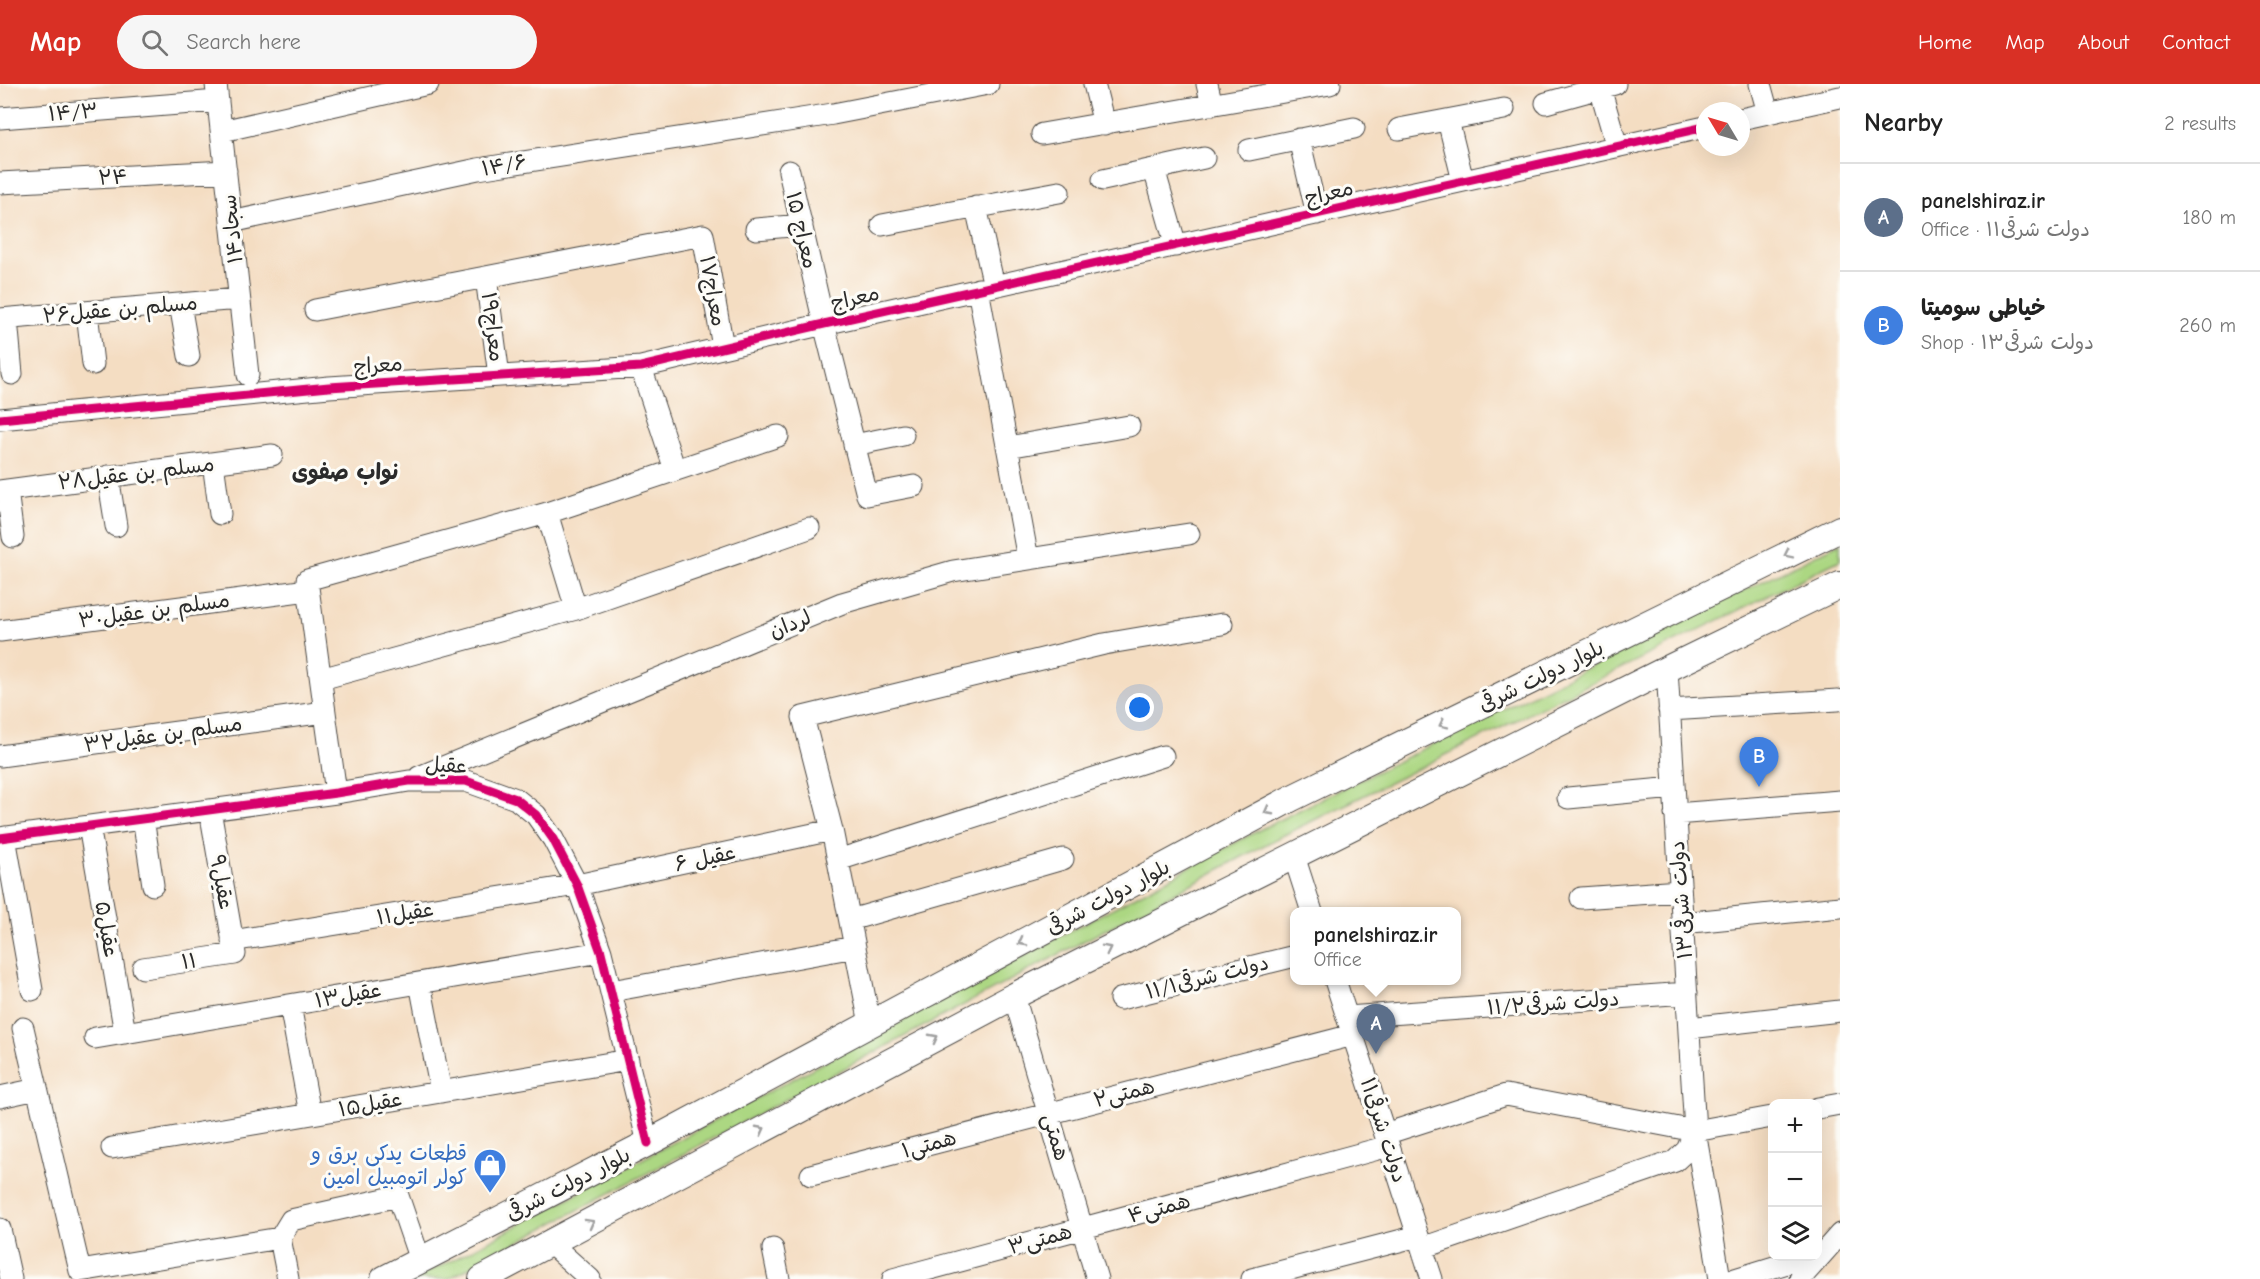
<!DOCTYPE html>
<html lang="en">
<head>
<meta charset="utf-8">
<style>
	:root { --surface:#fff; --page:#f6f6f6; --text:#222; --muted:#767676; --line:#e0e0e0; --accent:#d93025 }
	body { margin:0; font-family:"Comic Neue","Playpen Sans Arabic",sans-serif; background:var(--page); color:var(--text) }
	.controls { position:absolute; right:18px; bottom:18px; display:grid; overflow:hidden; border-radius:12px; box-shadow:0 6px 24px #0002 }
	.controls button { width:54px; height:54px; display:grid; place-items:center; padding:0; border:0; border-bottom:2px solid var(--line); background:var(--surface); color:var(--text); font:30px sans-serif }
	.compass { position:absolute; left:1696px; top:18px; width:54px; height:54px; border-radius:50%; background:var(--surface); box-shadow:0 6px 24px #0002; rotate:308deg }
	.you { position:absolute; left:1140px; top:624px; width:21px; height:21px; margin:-15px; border:4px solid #fff; border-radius:50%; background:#1a73e8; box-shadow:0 0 0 9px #1a73e833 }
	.badge { display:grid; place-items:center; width:39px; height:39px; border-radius:50%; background:var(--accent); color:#fff; font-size:20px; font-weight:700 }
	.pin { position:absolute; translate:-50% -50px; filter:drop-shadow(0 2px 3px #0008) }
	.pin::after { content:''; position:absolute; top:32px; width:21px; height:18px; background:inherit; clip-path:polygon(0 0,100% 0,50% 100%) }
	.popup { position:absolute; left:1290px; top:823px; width:171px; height:78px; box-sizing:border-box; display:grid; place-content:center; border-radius:12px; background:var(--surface); filter:drop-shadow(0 2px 4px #0005); font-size:20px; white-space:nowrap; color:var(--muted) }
	.popup b { font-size:22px; color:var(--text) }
	.popup::after { content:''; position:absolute; left:50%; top:100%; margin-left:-12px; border:12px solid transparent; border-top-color:var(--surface) }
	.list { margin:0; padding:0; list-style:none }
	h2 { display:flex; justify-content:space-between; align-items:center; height:78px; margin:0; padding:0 24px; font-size:26px }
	h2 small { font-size:20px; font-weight:400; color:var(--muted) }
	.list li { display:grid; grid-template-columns:39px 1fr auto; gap:18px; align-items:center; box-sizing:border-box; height:108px; padding:0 24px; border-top:2px solid var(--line) }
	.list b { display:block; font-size:22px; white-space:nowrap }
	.list p { margin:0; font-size:20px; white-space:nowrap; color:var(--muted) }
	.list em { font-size:20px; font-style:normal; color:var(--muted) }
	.icon { flex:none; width:33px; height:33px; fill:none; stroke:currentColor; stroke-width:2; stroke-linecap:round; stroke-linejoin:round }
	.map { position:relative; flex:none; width:1840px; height:1195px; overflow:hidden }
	header { display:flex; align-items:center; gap:36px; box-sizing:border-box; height:84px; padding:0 30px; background:var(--accent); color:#fff }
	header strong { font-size:28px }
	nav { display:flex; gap:33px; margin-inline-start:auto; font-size:21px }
	.search { width:420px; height:54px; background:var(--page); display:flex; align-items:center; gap:15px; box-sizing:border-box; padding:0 21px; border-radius:33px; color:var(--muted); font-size:22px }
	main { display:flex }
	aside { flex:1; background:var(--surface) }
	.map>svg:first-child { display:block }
</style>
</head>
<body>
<header>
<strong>Map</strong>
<div class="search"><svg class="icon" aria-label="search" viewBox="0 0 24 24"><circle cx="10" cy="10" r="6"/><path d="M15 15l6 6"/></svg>Search here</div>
<nav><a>Home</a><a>Map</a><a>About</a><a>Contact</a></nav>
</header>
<main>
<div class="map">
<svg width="1840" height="1195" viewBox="0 0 1840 1195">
	<rect width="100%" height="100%" fill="#fdfcf7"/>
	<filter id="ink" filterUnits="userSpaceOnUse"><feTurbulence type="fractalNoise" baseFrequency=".0167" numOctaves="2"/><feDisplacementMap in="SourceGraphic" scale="12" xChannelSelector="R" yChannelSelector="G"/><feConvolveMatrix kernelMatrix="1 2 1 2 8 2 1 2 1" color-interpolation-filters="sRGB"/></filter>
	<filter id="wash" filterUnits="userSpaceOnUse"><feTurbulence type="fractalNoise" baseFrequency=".008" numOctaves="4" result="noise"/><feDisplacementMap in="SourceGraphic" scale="24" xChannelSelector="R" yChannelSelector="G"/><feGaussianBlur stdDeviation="1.35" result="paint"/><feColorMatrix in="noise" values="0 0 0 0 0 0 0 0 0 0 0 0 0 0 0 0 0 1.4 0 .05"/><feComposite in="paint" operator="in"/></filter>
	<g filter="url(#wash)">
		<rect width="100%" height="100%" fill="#f4ddc2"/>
		<!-- green -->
		<path fill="#acd782" stroke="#6c8156" stroke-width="1.5" d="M1840 459V476L1276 755 465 1186 448 1195H413L455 1175 1263 744Z"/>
	</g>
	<g filter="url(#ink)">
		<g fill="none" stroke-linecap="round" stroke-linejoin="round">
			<!-- minor casing -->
			<g stroke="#494642" stroke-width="23">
				<path id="minor" d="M216 0 248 291
					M1094 0 1104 40
					M1207 0 1212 21
					M1760 0 1768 29
					M1600 4 1617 63
					M1546 19 1615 0
					M0 34 218 17
					M1741 35 1840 13
					M1448 36 1463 97
					M1399 45 1504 25
					M222 47 428 0
					M1042 50 1330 0
					M1299 55 1317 130
					M1249 66 1354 44
					M1154 85 1176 162
					M789 87 824 240 867 411 914 402
					M1103 96 1204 74
					M0 99 226 87
					M976 123 994 202
					M231 138 478 85 833 30 988 0
					M882 141 1059 108
					M756 145 802 141
					M486 193 499 292
					M978 205 1028 475
					M180 220 189 272
					M315 226 703 151 723 263
					M87 228 93 280
					M0 235 239 215
					M7 235 12 290
					M641 283 675 386
					M0 335 329 303 641 283 824 240 1705 43
					M854 361 903 351
					M1008 363 1129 342
					M213 379 220 430
					M108 392 116 442
					M7 406 13 453
					M0 407 272 371
					M547 429 576 525
					M0 547 308 506
					M1667 585 1695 1047 1720 1195
					M321 595 576 525 809 444
					M1669 626 1838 616
					M0 672 325 628
					M419 693 842 519 953 487 1189 450
					M336 709 307 496 547 429 778 352
					M1568 714 1674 704
					M1675 730 1840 717
					M143 734 153 801
					M89 742 125 949
					M5 753 32 906
					M0 754 336 709 409 697H466L516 715 536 731 553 755 577 801 601 868 648 1059
					M1294 772 1312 828
					M838 776 1163 672
					M1581 814 1680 807
					M850 836 1063 775
					M1682 839 1840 823
					M232 857 577 801 832 746
					M143 884 235 870 210 726
					M1335 896 1432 1195
					M420 899 441 1008
					M611 907 855 863
					M1014 912 1097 1195
					M1120 915 1295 872
					M290 921 310 1030
					M1347 933 1687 909
					M870 940 832 746 803 633 1104 560 1222 540
					M23 944 80 1187 280 1154 288 1195
					M1689 944 1840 927
					M95 954 601 868
					M0 1013 37 1005
					M1818 1024 1840 1020
					M1385 1050 1506 1011 1695 1047 1772 1033
					M112 1064 628 976
					M811 1091 1353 951
					M0 1145 11 1195
					M280 1154 291 1136 398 1112 420 1176
					M551 1160 590 1195
					M1422 1164 1675 1077 1687 1066 1695 1047
					M773 1165 779 1195
					M893 1195 1389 1062
					M1252 1195 1418 1152
					M1735 1195 1810 1172
					M1800 1195 1840 1150"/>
			</g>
			<!-- major casing -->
			<g stroke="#494642" stroke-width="28">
				<path id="major" d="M384 1195 648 1059 1292 714 1840 445
					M482 1195 1014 912 1667 585 1840 501"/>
			</g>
			<!-- minor -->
			<use href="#minor" stroke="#fff" stroke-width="21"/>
			<!-- major -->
			<use href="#major" stroke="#fff" stroke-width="26"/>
			<!-- cycleway casing -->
			<g stroke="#fdfcf7" stroke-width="13">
				<path id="cycleway" d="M0 335 329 303 641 283 824 240 1705 43
					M0 754 336 709 409 697H466L516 715 536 731 553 755 577 801 601 868 648 1059"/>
			</g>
			<!-- cycleway -->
			<use href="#cycleway" stroke="#d6006c" stroke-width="9"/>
		</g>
		<!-- one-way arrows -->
		<defs><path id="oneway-chevron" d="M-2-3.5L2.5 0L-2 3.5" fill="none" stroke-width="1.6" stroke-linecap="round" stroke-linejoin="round" transform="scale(1.5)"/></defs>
		<g stroke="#a0a0a0">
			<use href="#oneway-chevron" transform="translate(1788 470) rotate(154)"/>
			<use href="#oneway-chevron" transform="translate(1443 640) rotate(154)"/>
			<use href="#oneway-chevron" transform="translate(1268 727) rotate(152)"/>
			<use href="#oneway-chevron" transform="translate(1022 858) rotate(152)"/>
			<use href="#oneway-chevron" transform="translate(1107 865) rotate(-27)"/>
			<use href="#oneway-chevron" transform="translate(934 954) rotate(-28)"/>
			<use href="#oneway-chevron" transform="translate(761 1046) rotate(-28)"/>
			<use href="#oneway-chevron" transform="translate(590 1139) rotate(-29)"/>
		</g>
	</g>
	<!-- icons -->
	<defs>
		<g id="shop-pin" transform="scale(1.725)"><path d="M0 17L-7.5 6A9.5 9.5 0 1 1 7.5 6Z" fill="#3f7fe0" stroke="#fdfcf7"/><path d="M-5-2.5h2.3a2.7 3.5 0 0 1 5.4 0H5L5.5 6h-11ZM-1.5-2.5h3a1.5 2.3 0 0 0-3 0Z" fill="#fff"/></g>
	</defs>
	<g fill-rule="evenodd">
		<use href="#shop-pin" x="490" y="1081"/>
	</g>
	<g text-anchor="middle" stroke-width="6" stroke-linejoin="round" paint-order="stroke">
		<!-- street labels -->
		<g font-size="21" fill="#2b2b2b" stroke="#fdfcf7">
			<text transform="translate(73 28) rotate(-4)" y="7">۱۴/۳</text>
			<text transform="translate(504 81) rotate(-10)" y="7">۱۴/۶</text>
			<text transform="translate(113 93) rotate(-3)" y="7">۲۴</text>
			<text transform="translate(1329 109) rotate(-13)" y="7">معراج</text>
			<text transform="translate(232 145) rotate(-96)" y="7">۱۴سجاد</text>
			<text transform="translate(802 146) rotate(77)" y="7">معراج ۱۵</text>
			<text transform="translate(713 207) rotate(80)" y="7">معراج۱۷</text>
			<text transform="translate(855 214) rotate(-13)" y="7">معراج</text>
			<text transform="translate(120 225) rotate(-5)" y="7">مسلم بن عقیل۲۶</text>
			<text transform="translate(493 243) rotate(83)" y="7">معراج۱۹</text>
			<text transform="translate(378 281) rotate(-4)" y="7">معراج</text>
			<text transform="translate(136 389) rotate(-7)" y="7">مسلم بن عقیل۲۸</text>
			<text transform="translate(154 526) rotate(-8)" y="7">مسلم بن عقیل۳۰</text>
			<text transform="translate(790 540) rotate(-22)" y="7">لردان</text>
			<text transform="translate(1541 592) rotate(-26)" y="7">بلوار دولت شرقی</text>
			<text transform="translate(163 650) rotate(-8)" y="7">مسلم بن عقیل۳۲</text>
			<text transform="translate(446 681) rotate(3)" y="7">عقیل</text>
			<text transform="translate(705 774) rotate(-12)" y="7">عقیل ۶</text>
			<text transform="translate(222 798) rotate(80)" y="7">عقیل۹</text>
			<text transform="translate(1108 813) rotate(-28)" y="7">بلوار دولت شرقی</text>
			<text transform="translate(1681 816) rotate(-94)" y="7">۱۳دولت شرقی</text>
			<text transform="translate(405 829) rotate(-9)" y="7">عقیل۱۱</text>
			<text transform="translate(107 845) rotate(80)" y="7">عقیل۵</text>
			<text transform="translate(189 877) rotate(-8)" y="7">۱۱</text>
			<text transform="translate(1207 893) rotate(-14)" y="7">۱۱/۱دولت شرقی</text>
			<text transform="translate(348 911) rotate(-10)" y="7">عقیل۱۳</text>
			<text transform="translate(1553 919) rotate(-4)" y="7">۱۱/۲دولت شرقی</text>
			<text transform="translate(1124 1009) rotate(-14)" y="7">۲همتی</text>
			<text transform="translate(370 1020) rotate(-10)" y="7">عقیل۱۵</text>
			<text transform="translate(1384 1046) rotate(72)" y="7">۱۱دولت شرقی</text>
			<text transform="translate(1056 1053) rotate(74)" y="7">همتی</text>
			<text transform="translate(929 1060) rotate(-15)" y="7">۱همتی</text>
			<text transform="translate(568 1100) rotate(-27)" y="7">بلوار دولت شرقی</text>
			<text transform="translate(1159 1124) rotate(-15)" y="7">۴همتی</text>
			<text transform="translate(1040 1155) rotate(-15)" y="7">۳همتی</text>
		</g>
		<!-- shop labels -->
		<g font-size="21" fill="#366cbe" stroke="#fdfcf7" text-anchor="end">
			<text x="467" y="1076">قطعات یدکی برق و<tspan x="467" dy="24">کولر اتومبیل امین</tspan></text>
		</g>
		<!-- neighbourhood labels -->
		<g font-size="22" font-weight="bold" fill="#2b2b2b" stroke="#fdfcf7">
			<text x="345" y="395">نواب صفوی</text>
		</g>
	</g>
</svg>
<div class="controls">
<button>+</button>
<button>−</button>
<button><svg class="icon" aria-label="layers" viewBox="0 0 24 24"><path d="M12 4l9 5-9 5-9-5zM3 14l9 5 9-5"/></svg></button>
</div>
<svg class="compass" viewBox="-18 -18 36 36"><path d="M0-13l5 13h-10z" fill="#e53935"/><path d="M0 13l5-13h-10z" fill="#767676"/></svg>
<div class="you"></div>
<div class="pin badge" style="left:1376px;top:970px;background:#5c6f8a">A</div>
<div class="popup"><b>panelshiraz.ir</b>Office</div>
<div class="pin badge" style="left:1759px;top:703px;background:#3f7fe0">B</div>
</div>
<aside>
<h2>Nearby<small>2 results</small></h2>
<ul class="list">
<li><span class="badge" style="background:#5c6f8a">A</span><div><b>panelshiraz.ir</b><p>Office · ۱۱دولت شرقی</p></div><em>180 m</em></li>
<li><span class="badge" style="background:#3f7fe0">B</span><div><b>خیاطی سومیتا</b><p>Shop · ۱۳دولت شرقی</p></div><em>260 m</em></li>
</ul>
</aside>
</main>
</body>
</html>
